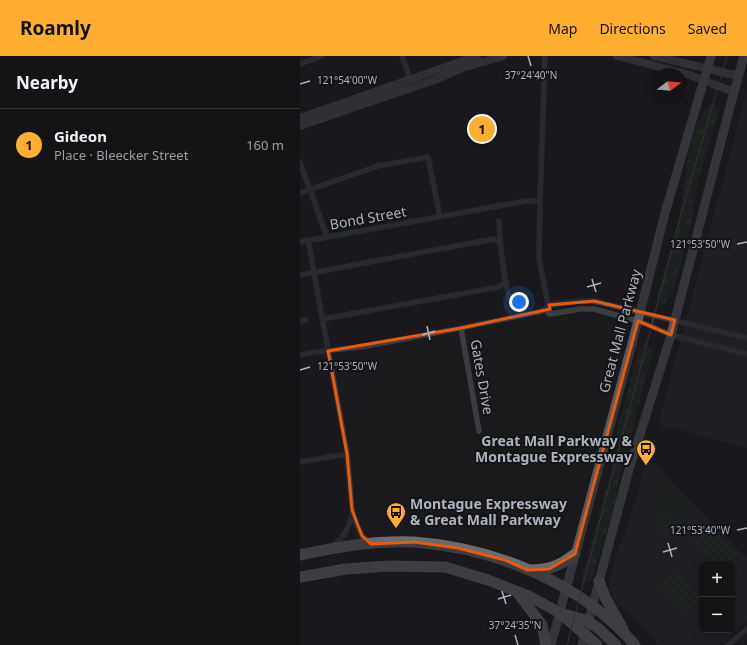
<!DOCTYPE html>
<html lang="en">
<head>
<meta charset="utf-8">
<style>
	:root { --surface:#141416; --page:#1d1d1f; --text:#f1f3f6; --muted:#9d9ea1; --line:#333335; --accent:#ffae30 }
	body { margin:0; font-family:"Noto Sans",sans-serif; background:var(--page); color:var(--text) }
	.controls { position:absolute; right:12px; bottom:12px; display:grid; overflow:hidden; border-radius:8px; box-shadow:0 2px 10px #0003 }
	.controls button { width:36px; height:36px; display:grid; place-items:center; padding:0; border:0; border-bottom:1px solid var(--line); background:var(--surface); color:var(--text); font:20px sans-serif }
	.compass { position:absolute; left:351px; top:12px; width:36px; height:36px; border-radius:50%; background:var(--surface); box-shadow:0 2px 10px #0003; rotate:74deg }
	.you { position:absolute; left:219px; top:246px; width:14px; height:14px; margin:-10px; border:3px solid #fff; border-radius:50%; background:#1a73e8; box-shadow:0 0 0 6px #1a73e833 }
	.badge { display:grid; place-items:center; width:26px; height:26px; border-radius:50%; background:var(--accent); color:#111; font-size:13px; font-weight:700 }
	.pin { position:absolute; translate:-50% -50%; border:2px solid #fff; box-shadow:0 1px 4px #0006 }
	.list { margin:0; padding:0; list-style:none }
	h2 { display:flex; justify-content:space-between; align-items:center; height:52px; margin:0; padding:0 16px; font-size:17px }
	h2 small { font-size:13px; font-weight:400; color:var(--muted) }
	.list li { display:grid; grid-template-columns:26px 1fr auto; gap:12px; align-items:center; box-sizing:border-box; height:72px; padding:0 16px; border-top:1px solid var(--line) }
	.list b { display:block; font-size:15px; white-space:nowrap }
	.list p { margin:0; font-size:13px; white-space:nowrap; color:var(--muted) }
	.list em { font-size:13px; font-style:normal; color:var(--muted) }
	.map { position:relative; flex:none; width:447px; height:589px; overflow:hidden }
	header { display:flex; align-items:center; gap:24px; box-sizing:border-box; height:56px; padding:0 20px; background:var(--accent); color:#111 }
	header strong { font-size:19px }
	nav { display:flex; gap:22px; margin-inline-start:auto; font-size:14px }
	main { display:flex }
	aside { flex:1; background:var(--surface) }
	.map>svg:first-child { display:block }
</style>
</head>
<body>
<header>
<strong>Roamly</strong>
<nav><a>Map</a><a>Directions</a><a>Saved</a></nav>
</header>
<main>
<aside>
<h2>Nearby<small></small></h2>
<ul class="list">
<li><span class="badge">1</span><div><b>Gideon</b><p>Place · Bleecker Street</p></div><em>160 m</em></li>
</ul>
</aside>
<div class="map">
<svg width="447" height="589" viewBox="0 0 447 589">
	<defs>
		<pattern id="grass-tufts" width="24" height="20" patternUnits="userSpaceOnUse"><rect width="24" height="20" fill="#202920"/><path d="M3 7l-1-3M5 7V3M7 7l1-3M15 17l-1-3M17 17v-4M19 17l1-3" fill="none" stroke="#3e463f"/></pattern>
		<pattern id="park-dots" width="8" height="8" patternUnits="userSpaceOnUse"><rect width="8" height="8" fill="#202920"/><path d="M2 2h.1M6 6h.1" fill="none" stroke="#3e463f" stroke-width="1.8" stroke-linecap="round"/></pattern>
	</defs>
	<rect width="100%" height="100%" fill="#1a1a1d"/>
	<!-- built -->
	<path fill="#26262a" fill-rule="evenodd" d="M447 35V392L358 368Z
		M348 401 447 503V565L418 589H360L334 562 315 545 310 534V522L321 485 326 475ZM402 508H432V574H402Z"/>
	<!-- grass -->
	<path fill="url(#grass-tufts)" d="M411 47 419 55 397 128 391 169 373 234 366 247 360 248 358 247 357 242C364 214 374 185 380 157 386 125 387 70 411 47Z
		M346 286 353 295 320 418 314 455 301 492 293 521 289 527H284L282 524V522L316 396 318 370 338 298 343 288Z"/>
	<!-- park -->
	<path fill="url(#park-dots)" d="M364 455 375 466 365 477 354 466Z
		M407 465 440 498 431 508H413L402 497 391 480Z
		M372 515 402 544 398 549 396 547 388 556 360 528Z"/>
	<!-- pitch -->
	<path fill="#202920" d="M358 423 365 430 351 445 343 438Z
		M369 434 389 454 377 466 357 446Z"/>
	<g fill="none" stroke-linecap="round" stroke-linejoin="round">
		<!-- street -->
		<path stroke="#3b3d43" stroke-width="5.5" d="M102 0 110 23
			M0 8 22 0
			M0 106 27 181
			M0 137 78 110 128 101 140 161
			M240 145 245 0
			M199 165C200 192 203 218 210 244
			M8 184 47 398 52 454 56 468 62 480 70 487
			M0 186 226 145H240L239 203 250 258
			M0 219 194 183 200 187
			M248 257 250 258 280 253H294L338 265 371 279 447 298
			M23 263 199 231 205 227
			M0 265 6 264
			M161 272 179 375
			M0 299C24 294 48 293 72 289 129 279 186 267 242 255L249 249 279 245H294L447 282
			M0 406 47 398
			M32 491C44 480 49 474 52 457
			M428 589 447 573"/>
		<!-- secondary -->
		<path stroke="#494c53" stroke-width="8" d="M317 0 390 19 434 36
			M354 0 438 20
			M0 62 177 0
			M0 70 137 23 162 12 203 0"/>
		<!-- primary -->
		<path stroke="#575a62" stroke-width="9" d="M251 589 338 265 365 157 411 0
			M282 589 328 417 371 279 431 47 444 0"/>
		<!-- highway -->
		<path stroke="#676b74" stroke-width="11" d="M0 499C37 491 76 484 114 486 196 492 281 527 335 589
			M230 514C250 514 259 510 275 498
			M0 521 46 513 89 510 145 511 188 524 231 541 260 557 297 589
			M299 525 306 543 323 573
			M217 536 242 569 246 589
			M264 558 288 565 298 572 316 589"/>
		<!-- tram -->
		<path stroke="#4e5158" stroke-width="1" d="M267 589 383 151 427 0"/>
	</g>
	<!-- marked area -->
	<path d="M0 0H447V589H0ZM294 245 375 264 371 279 338 265 275 498 249 513 227 514 205 504 158 492 114 486 71 488 62 480 52 454 47 398 28 295 161 272 250 253 249 249Z" fill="#1a1a1d" fill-opacity=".55" fill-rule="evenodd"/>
	<path fill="none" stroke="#e8590c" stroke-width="3" stroke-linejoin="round" d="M294 245 375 264 371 279 338 265 275 498 249 513 227 514 205 504 158 492 114 486 71 488 62 480 52 454 47 398 28 295 161 272 250 253 249 249Z"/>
	<!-- ticks -->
	<path fill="none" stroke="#acb2be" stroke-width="1.5" d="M228 0 231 10M0 28 10 25M437 188 447 186M292 223 296 236M287 231 301 227M127 270 130 284M122 279 135 275M0 314 10 311M437 474 447 472M368 487 372 501M363 496 377 492M202 535 206 548M198 543 211 539M215 579 218 589"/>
	<!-- icons -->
	<defs>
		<g id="bus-pin" transform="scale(1)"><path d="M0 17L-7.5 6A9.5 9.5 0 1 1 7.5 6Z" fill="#ffae30" stroke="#151518"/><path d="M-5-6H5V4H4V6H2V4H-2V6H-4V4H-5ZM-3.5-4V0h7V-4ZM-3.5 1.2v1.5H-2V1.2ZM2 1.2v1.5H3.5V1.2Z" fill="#111"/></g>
	</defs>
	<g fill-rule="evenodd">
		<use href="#bus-pin" x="346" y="393"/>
		<use href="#bus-pin" x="96" y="456"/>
	</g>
	<g text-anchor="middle" stroke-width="4" stroke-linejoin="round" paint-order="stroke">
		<!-- street labels -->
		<g font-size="14" fill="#acb2be" stroke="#151518">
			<text transform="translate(68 162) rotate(-10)" y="5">Bond Street</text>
			<text transform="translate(320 275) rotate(-75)" y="5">Great Mall Parkway</text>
			<text transform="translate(182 321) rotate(80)" y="5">Gates Drive</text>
		</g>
		<!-- poi labels -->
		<g font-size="14" font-weight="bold" fill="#acb2be" stroke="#151518" text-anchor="end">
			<text x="332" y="390">Great Mall Parkway &amp;<tspan x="332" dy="16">Montague Expressway</tspan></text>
			<text x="110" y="453" text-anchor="start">Montague Expressway<tspan x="110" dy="16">&amp; Great Mall Parkway</tspan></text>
		</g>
	</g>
	<g font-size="10" text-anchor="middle" fill="#acb2be" stroke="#151518" stroke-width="4" stroke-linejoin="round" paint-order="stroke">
		<text x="231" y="23">37°24'40"N</text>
		<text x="47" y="28">121°54'00"W</text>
		<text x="400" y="192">121°53'50"W</text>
		<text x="47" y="314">121°53'50"W</text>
		<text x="400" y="478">121°53'40"W</text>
		<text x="215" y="573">37°24'35"N</text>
	</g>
</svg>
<div class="controls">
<button>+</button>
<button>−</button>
</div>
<svg class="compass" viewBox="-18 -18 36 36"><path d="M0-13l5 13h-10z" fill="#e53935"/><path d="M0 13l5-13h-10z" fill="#9d9ea1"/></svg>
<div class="you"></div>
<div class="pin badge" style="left:182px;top:73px">1</div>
</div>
</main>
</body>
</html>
